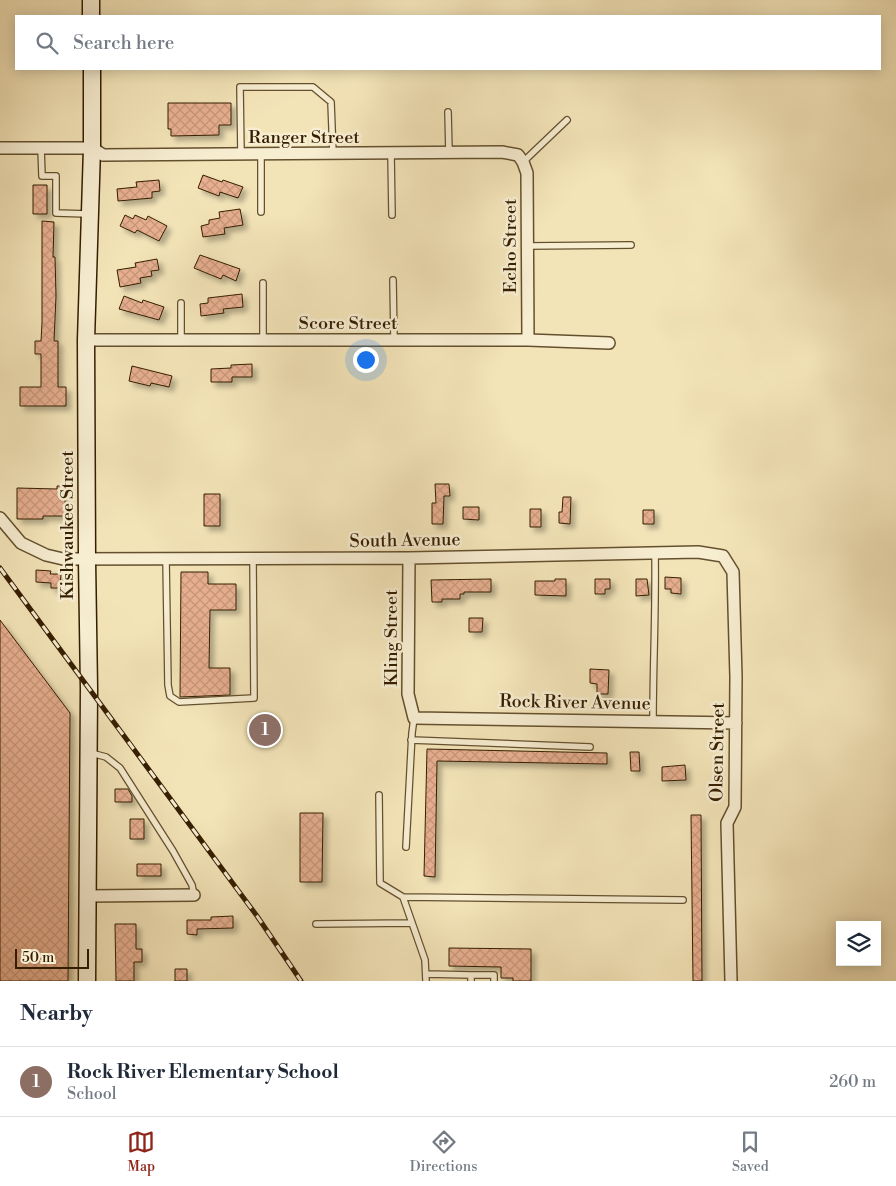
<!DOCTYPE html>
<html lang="en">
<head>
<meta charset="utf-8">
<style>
	:root { --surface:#fff; --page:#f2f2f3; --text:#1f2937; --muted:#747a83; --line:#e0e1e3; --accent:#8f2418 }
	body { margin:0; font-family:"Libre Bodoni",serif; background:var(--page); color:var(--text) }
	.controls { position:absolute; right:15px; bottom:15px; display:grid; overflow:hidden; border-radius:0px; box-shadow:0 2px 12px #0003 }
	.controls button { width:45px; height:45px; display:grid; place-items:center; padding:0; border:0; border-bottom:1px solid var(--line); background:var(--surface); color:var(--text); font:25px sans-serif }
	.scale { position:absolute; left:15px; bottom:12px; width:74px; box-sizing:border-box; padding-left:5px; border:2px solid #351e00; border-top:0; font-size:14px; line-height:18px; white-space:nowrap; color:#351e00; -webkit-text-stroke:4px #f7edd1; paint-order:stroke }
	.you { position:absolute; left:365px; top:359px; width:18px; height:18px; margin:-12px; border:4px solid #fff; border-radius:50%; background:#1a73e8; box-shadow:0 0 0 8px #1a73e833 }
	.badge { display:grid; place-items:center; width:32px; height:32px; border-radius:50%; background:var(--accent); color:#fff; font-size:16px; font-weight:700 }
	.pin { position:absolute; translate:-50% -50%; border:2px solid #fff; box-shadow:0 1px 5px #0006 }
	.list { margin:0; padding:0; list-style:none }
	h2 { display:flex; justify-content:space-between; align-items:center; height:65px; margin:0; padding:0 20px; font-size:21px }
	h2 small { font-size:16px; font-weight:400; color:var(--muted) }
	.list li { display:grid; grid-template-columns:32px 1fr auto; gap:15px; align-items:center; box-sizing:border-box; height:70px; padding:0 20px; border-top:1px solid var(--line) }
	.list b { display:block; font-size:19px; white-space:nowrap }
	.list p { margin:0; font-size:16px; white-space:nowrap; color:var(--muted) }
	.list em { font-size:16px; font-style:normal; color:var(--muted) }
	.icon { flex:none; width:28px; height:28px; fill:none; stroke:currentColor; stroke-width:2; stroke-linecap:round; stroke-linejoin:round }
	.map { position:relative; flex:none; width:896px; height:981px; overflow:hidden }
	.search { position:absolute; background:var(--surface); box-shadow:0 2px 12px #0003; left:15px; right:15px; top:15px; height:55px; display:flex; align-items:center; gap:12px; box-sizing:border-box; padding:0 18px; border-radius:0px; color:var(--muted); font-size:19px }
	.sheet { height:135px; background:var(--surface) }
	nav { display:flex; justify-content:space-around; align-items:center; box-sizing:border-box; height:70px; border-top:1px solid var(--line); background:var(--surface); font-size:14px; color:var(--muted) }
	nav a { display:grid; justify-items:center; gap:2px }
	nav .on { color:var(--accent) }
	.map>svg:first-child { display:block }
</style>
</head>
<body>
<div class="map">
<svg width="896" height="981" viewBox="0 0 896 981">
	<defs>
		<pattern id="building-cross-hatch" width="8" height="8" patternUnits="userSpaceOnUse" patternTransform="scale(1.25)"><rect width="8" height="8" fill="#e7af90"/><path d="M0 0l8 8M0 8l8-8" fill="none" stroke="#c7967a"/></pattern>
		<filter id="shadow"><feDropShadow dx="4.5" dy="4.5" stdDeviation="2.5" flood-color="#0004"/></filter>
	</defs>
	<rect width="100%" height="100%" fill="#f3e4b8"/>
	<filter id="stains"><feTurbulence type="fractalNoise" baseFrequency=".004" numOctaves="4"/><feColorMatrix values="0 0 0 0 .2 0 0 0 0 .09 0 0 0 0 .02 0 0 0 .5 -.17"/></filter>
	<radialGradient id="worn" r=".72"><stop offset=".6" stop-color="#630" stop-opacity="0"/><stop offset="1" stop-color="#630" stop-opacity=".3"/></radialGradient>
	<!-- building -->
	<path fill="url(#building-cross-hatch)" stroke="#351e00" filter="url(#shadow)" d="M168 103H231V125H219V135L171 136V129H168Z
		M203 175 222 182 223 180 243 187 238 198 220 192 219 196 198 188Z
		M159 180 160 191 152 192V198L118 201 117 189 137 187 136 182Z
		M33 185H47V214H33Z
		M240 209 243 225 224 228 225 234 203 237 201 226 209 224V220L220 218 219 212Z
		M125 215 133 219 135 215 146 220 148 216 167 226 159 241 137 230 135 233 120 226Z
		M42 221 54 222 53 257H55L56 296 54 341H58V387H66V406H20V387H41V354H35V341H41L42 323Z
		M200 255 240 269 236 281 223 275 221 279 194 268Z
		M157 259 159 270 151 271 152 276 140 278 141 283 120 287 117 270 136 267 135 263Z
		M242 294 243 307 223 309 224 313 201 316 200 304 208 303V298Z
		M124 296 142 303 143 300 164 307 159 320 119 309Z
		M252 364V377H232V382H211V369L231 368V365Z
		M132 366 172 376 169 387 151 383 150 386 129 381Z
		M435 484H449L450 496H444L443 524H432V503H436Z
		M57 486H65V516H43V519H17V488L57 489Z
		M204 494H220V526H204Z
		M563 497H571L570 524 559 523V512H562Z
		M463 507H479V520L463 519Z
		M530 509H541V527H530Z
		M643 510H654V524H643Z
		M36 570 51 571 50 574H61L60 588H51V583L36 582Z
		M181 572H208V584H236V610H210L209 668H230V695L180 697Z
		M665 577 681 578V594L671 593V589H665Z
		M491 579V592H464V594H460V599H442V602H432L431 580Z
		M555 579H566V596L535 595V581H555Z
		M595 579H610V589H605V594H595Z
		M636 579H647L649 595 636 596Z
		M469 618H483L482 632H469Z
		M0 620 70 713 68 981H0Z
		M590 669 609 670 608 694H597V684L590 683Z
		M427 749 607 753V764L437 761 435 877 424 876Z
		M630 752H639L640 771H631Z
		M685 765 686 780 662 781V767Z
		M115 789H128L132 796V802H115Z
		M300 813H323L322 882H300Z
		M691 815H701L702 981H693Z
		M130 819H144V839H130Z
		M137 864H161V876H137Z
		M233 916V928L197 929V935L187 934V920H211V917Z
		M115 924H136V949H142V962H134V981H116Z
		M449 948 531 949V981H513V978H501V967L449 966Z
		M175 969H187V981H175Z"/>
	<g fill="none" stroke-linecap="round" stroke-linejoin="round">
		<!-- lane casing -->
		<g stroke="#64502e" stroke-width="8">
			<path id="lane" d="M448 112 449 153
				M41 148 42 176H56V213L88 214
				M391 154 392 215
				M241 155 240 87H313L331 102 333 154
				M261 155V212
				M523 162 567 120
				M527 246 631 245
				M393 280 394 340
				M263 283V340
				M181 303V340
				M166 559 168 685 170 696 179 702 254 698 253 559
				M653 721C653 665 656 609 655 553
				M411 740 590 747
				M91 753 106 757 120 768 173 851 192 885 194 895
				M379 795 380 883 403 897
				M406 847 412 733 414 718
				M316 924 412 923
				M426 974 471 975V981
				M471 975H494V981
				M426 981 425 960 403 897 683 900"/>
		</g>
		<!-- street casing -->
		<g stroke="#64502e" stroke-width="14">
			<path id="street" d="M0 148H92L103 155 502 152 518 155 523 162 527 173 528 340
				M86 340H528L609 343
				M0 518 21 543 46 555 63 559 409 558 698 552 723 556 733 572 736 677 735 807 727 823 731 981
				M409 558 408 694 414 718 736 723
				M87 896 194 895"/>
		</g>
		<!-- secondary casing -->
		<g stroke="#351e00" stroke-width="19">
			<path id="secondary" d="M91 0V16
				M87 981 89 689 87 560 86 340 92 148V69"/>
		</g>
		<!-- lane -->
		<use href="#lane" stroke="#f7edd1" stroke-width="5.5"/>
		<!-- street -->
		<use href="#street" stroke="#f7edd1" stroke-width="11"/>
		<!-- secondary -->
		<use href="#secondary" stroke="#f7edd1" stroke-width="16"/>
		<!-- rail casing -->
		<g stroke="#351e00" stroke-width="5">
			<path id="rail" d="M0 568 257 916 301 981"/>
		</g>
		<!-- rail -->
		<use href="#rail" stroke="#f7edd1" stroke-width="3" stroke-dasharray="9" stroke-linecap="butt"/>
	</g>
	<g text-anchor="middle" stroke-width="5" stroke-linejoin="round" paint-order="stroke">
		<!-- street labels -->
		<g font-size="18" fill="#351e00" stroke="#f7edd1">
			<text x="304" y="143">Ranger Street</text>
			<text transform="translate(510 246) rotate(-90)" y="6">Echo Street</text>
			<text x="348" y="329">Score Street</text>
			<text transform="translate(67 525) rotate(-90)" y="6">Kishwaukee Street</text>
			<text transform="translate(405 540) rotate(-1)" y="6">South Avenue</text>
			<text transform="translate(391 638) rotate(-90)" y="6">Kling Street</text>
			<text transform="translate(575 702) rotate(1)" y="6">Rock River Avenue</text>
			<text transform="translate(717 752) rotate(-89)" y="6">Olsen Street</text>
		</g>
	</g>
	<rect width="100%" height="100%" filter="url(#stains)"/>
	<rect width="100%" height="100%" fill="url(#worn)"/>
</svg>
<div class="controls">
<button><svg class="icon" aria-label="layers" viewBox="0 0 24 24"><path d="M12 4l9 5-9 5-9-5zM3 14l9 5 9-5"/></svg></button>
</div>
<div class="scale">50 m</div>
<div class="you"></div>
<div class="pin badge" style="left:265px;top:730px;background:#8d6e63">1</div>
<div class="search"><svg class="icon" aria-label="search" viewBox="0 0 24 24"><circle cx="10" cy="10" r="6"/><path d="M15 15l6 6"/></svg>Search here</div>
</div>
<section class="sheet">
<h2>Nearby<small></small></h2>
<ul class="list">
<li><span class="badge" style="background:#8d6e63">1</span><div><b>Rock River Elementary School</b><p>School</p></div><em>260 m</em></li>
</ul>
</section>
<nav>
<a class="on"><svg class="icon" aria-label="map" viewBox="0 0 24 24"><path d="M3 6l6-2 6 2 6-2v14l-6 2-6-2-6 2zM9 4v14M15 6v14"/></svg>Map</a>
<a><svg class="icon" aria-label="directions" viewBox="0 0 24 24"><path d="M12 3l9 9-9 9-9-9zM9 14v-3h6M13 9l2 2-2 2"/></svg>Directions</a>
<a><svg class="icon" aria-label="saved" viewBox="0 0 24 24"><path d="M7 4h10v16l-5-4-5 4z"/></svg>Saved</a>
</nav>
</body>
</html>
